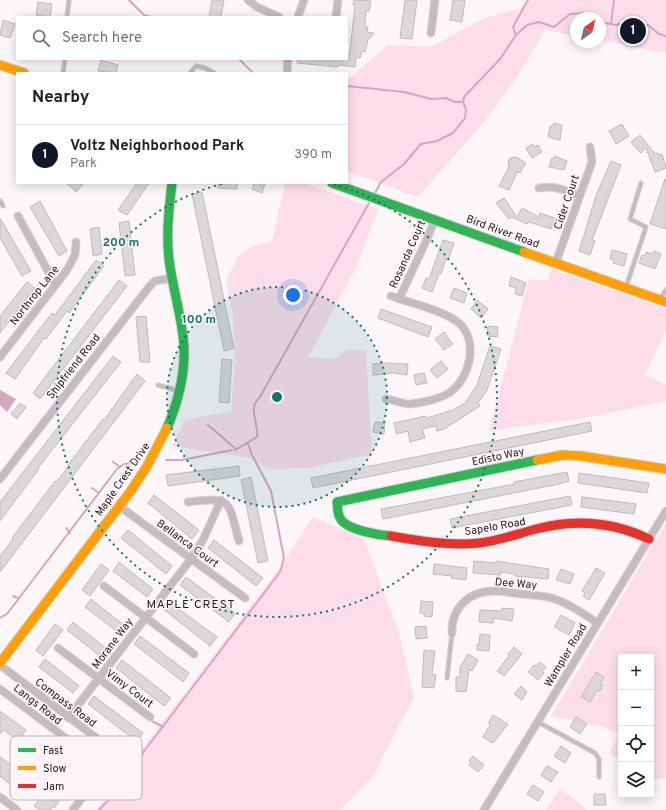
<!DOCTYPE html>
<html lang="en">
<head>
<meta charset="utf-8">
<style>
	:root { --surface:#fff; --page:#f2f2f2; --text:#222; --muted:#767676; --line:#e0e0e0; --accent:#111827 }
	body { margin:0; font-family:Overpass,sans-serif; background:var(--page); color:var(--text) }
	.controls { position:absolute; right:12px; bottom:12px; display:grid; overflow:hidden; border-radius:0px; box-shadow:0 2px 10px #0003 }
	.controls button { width:36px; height:36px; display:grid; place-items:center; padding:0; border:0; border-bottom:1px solid var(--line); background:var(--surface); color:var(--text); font:20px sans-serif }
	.compass { position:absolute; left:570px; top:12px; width:36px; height:36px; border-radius:50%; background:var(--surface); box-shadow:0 2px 10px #0003; rotate:35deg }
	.you { position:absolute; left:293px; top:295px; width:14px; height:14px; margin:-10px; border:3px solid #fff; border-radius:50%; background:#1a73e8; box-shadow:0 0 0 6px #1a73e833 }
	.badge { display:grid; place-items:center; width:26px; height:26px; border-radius:50%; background:var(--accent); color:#fff; font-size:13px; font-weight:700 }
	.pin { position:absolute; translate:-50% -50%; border:2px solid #fff; box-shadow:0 1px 4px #0006 }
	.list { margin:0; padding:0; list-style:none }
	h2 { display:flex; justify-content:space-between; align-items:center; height:52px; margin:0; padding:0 16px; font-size:17px }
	h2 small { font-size:13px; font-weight:400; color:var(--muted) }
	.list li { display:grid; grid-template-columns:26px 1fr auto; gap:12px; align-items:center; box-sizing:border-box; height:60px; padding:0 16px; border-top:1px solid var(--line) }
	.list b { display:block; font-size:15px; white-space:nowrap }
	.list p { margin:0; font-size:13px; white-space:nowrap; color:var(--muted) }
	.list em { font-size:13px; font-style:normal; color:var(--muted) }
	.icon { flex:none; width:22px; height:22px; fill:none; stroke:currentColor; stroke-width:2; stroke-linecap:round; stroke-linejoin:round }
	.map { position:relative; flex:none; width:666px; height:810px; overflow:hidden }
	.search { position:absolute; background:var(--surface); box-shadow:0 2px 10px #0003; left:16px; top:16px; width:332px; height:44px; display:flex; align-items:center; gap:10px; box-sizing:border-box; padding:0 14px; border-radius:0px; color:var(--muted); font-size:15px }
	.panel { position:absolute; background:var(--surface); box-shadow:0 2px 10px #0003; left:16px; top:72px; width:332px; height:112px; border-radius:0px }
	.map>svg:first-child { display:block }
</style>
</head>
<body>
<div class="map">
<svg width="666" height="810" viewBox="0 0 666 810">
	<rect width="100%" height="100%" fill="#fcf6f9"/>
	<!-- green -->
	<path fill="#feddeb" d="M526 0H666V53L600 40V18H576V36L545 30 518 75 485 121 418 197 347 171V80L388 45 431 47 485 18 520 8Z
		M285 183H304L378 209 356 268 308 357 334 359 348 349 366 351 372 454 308 468 267 469 250 458 172 446 185 420 231 411 235 358 233 316 226 280 239 255 252 247 272 241Z
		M551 269 666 309V330L645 375 666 384V401L590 417 489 431 529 279 548 281Z
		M313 517 364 539 399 633 414 697 373 776 340 810H96L281 566Z
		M666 523V778L651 781V657H621V761L609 753 619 734 601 726 551 716Z
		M560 788 582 805 586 810H546Z"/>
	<!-- water -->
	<path fill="#d6a6bc" d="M0 390 16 399 7 412 0 405Z"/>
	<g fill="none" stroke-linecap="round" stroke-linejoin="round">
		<!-- stream -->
		<path stroke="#d6a6bc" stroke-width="2" d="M129 0 144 15 152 17
			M600 22 616 25 629 21 642 26 648 25 659 34 666 36
			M611 24 614 0
			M516 35 513 27 528 0
			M239 59 253 73
			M347 86 404 92 431 99 446 98 455 102H463
			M375 193 381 182 404 164 421 144 437 141 453 133 465 118 466 109 463 102 464 97 500 59 516 35 527 25 539 22 554 27 570 14 585 13 590 18
			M208 425 236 449
			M248 444 252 455
			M235 450 257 437C259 423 247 408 260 397L369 203
			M166 460H182L232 450
			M113 462 120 467
			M92 488 99 493
			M66 528 70 533
			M13 596 18 598
			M0 618 7 614 117 469 124 464 136 463
			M152 721 163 727
			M125 751 135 752 145 750
			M99 810 122 786 145 750 280 572 284 558 271 491 253 457"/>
	</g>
	<!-- building -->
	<path fill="#dcd7d9" stroke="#bfbbbc" d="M212 0H224L221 17H209Z
		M354 0 371 1 369 11H366L365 23V27H368L367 32 374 33 368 40 365 52 362 51 360 58H356L355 67 339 65 338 67 297 63V59H349L355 5H353Z
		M405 0H417L412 39 400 38Z
		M453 0H465L462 22 450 20Z
		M38 2 52 4 50 17 36 15Z
		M3 20 15 24 10 38 0 35Z
		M101 60 118 65 116 73 98 71Z
		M554 123 562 125 560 140 548 137 550 126H553Z
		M622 124 629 136 616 144 609 131Z
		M640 135 655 154 658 153 659 155 662 154 666 168 655 172 646 148 641 153 636 148 631 142Z
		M533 144 534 147 538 145 542 152 532 158 526 148Z
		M555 156 567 161 564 170 549 167 552 158 554 159Z
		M516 157 526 163 520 173 517 172 509 190 499 186 509 167 508 161 510 158Z
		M611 161 621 165 592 240 595 241 590 255 579 251 597 193Z
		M665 179 666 180V229L650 224Z
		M66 183H84L76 192Z
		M137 183H149L127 215 118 210Z
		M218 183H237V189L218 188Z
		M254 183H265L262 193 252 189Z
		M202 192 234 348 224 351 192 194Z
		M504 198 517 217 522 208 539 217 540 213 555 218 551 229 529 222 527 224 512 217 509 219 496 203Z
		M40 201 67 251 59 256 30 207Z
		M0 218 31 271 22 276 0 238Z
		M129 221 135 275 125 276 119 223Z
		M99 227 102 254 93 256 90 229Z
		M443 240 454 243 448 260 446 259 441 274H439L432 292 422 288 426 278 429 279Z
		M612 250 627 254 624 266 613 263 614 260 610 259Z
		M654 251 661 254 655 269 639 263 642 255 645 256 646 252 653 254Z
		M96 260 104 266 69 313 67 311 46 339 44 338 15 379 6 373 52 313 55 315Z
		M511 277 526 283 522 296 515 294 516 288 509 286Z
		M119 280 127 286 40 399 33 393Z
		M27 282 35 288 0 333V316Z
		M454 288 467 293 464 303 450 298Z
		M477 300 488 309 481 318 471 309Z
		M381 309 432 327 428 337 378 318Z
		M146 316 150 362H140L136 317Z
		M488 326 498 327 497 337 487 336Z
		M444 332 453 344 444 350 435 339Z
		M490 346 501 349 487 390 478 403 480 406 444 429 437 431 436 426 422 429 425 438 410 442 408 431 397 434 394 423 426 416 427 418 453 410 465 403 477 385Z
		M113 356 121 362 38 468 39 469 0 521V502Z
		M222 359 232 360 229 403 219 402Z
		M441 361 448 369 437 378 430 370Z
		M387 363 408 364 407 375 393 373 373 375V364Z
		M424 373 427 383 416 385 414 375Z
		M137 374 145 381 0 572V556L13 539 12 538 55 481 56 482 69 466 68 465 103 419 104 420Z
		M20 403 26 407 17 419 11 414Z
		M375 422 385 423 384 434 373 432Z
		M590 422 592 431 313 488 311 478Z
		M239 466 240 476 168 486 166 475Z
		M567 472 569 481 559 484 383 519 381 509 515 484 514 482Z
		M579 473 649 483 647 493 578 483Z
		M251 477 268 561 258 563 241 480Z
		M154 495 199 530 192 539 148 503Z
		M570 496 572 505 452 528 450 519Z
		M582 497 636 504 634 514 581 507Z
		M128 530 172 566 166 574 121 538Z
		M214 540 263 578 256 586 208 548Z
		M474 561 496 563V561L549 569 548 579 515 576V574L500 572V575L473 573Z
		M119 562 153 589 147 597 113 571Z
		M101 564 109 570 90 596 82 590Z
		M434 564 467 568 466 580 451 578 452 576 433 574Z
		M596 568 605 573 589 600 583 596 585 593 582 591Z
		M561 569 574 574 570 584 556 580Z
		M186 577 235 613 229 622 180 585Z
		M91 599 125 626 119 633 85 607Z
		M168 601 217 637 210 646 162 608Z
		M421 601 433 602 432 617 424 616V613H420Z
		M502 608 514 609 512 621 494 618 493 623 479 622 480 610 499 611H501Z
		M561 615 575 623 569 635 554 627Z
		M73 622 107 649 101 657 67 630Z
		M55 624 63 630 43 656 36 650Z
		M426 626 427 638 416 639 415 627Z
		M480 634 490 635 489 651 477 650V644L479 645Z
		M140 636 189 673 183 682 134 644Z
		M514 647 522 654 504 676 497 671 509 656 508 654Z
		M424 650 435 651 432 674 436 675 434 688 422 687Z
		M468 654 478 660 472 671 469 669 466 692 456 691V677H460V667Z
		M45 659 79 686 73 693 39 667Z
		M122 660 171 698 164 706 116 668Z
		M540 662 546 667 542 671 544 673 538 680 528 672 534 665 536 666Z
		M596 672 604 677 600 684 603 685 600 691 597 690 590 702 581 697Z
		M521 686 527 692 522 700 514 694Z
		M94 696 143 733 137 742 88 704Z
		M0 711 26 730 18 741 4 730 0 734Z
		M493 715 508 724 493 743 483 737 490 725 489 722Z
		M576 717 587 724 580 734 570 727Z
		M40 740 45 745 46 743 68 762 70 759 82 768 72 784 71 783 60 797 62 798 54 808 53 807 50 810H39L34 806 41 798 39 797 59 774 46 764 45 766 30 752Z
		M561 746 571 753 565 763 554 756Z
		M473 756 484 765 478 772 469 765 471 763 469 761Z
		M0 757 16 768 17 767 34 782 24 794 16 788 15 789 0 776Z
		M547 766 558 772 551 782 541 775Z
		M533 785 544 792 538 801 527 794Z
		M594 794H605L606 805H594Z"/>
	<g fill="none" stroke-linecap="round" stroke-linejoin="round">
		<!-- lane casing -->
		<g stroke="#d8d4d6" stroke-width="5.5">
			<path id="lane" d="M67 17 69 0
				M63 73 65 59
				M190 73 196 66 205 68 214 73
				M0 201 3 206
				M626 287 646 227 630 219 641 183
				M660 299 666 290
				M158 385 179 391
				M447 678 452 633
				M538 722 595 753 599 759V777"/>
		</g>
		<!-- street casing -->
		<g stroke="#d8d4d6" stroke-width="9">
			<path id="street" d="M248 0 257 7 279 17
				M298 17 304 0
				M336 17 338 0
				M431 33 435 0
				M287 73 288 59
				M539 188C555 185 565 190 579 196
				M18 216 55 284
				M556 262 592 162 590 147
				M399 299 427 239 435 219
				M0 357 67 270 75 255 76 242
				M386 399C394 400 403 404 410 404 422 403 439 399 449 393 470 379 479 341 459 323 443 310 410 303 391 296
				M0 479 149 287 155 281 172 278
				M188 502C233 496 228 501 239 541
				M119 506 245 598
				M104 586 194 654
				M452 633C451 609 468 591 494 591 503 591 512 593 521 594 531 595 542 595 552 598 568 603 583 613 597 623
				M58 648 150 717
				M0 665 119 755
				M0 689 83 751 96 764 98 770 95 780 73 810
				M68 718 191 559 203 540 221 500
				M0 797 17 810
				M484 810 666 511"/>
		</g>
		<!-- fast casing -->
		<g stroke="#d8d4d6" stroke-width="11">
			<path id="fast" d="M332 183 524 252
				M167 428C179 400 187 367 183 336 180 310 172 285 169 259 166 234 169 208 172 183
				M391 536C378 535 346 530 340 518 337 513 338 507 337 502L537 460"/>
		</g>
		<!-- slow casing -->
		<g stroke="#d8d4d6" stroke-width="11">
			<path id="slow" d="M0 65 24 73
				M524 252 666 302
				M537 460 563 455 581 456 666 469
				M0 663 130 492 146 468 167 428"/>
		</g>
		<!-- jam casing -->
		<g stroke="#d8d4d6" stroke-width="11">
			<path id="jam" d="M391 536C419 541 450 546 479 543 498 541 517 534 536 529 574 519 613 522 649 539"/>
		</g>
		<!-- lane -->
		<use href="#lane" stroke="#c6bbc0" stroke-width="3.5"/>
		<!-- street -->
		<use href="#street" stroke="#c6bbc0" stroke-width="7"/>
		<!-- fast -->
		<use href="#fast" stroke="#30b455" stroke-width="9"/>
		<!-- slow -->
		<use href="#slow" stroke="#ff9f0a" stroke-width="9"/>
		<!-- jam -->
		<use href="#jam" stroke="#e5322d" stroke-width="9"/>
	</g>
	<!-- distance rings -->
	<circle cx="277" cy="397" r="110" fill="#0f766e" fill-opacity=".12"/>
	<g fill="none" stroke="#0f766e" stroke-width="2" stroke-dasharray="2 4">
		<circle cx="277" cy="397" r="110"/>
		<path d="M328 183A220 220 0 1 1 226 183"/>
	</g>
	<g text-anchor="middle" stroke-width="3" stroke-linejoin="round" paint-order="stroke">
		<!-- street labels -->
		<g font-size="11" fill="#1f1c1d" stroke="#fef4f9">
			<text transform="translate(566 202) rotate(-71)" y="4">Cider Court</text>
			<text transform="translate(503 231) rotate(20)" y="4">Bird River Road</text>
			<text transform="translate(407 254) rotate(-66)" y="4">Rosanda Court</text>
			<text transform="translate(34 295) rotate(-52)" y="4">Northrop Lane</text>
			<text transform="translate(73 366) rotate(-52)" y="4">Shipfriend Road</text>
			<text transform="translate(498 456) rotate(-12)" y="4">Edisto Way</text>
			<text transform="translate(122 479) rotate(-55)" y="4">Maple Crest Drive</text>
			<text transform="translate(495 526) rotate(-10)" y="4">Sapelo Road</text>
			<text transform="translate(188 543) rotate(36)" y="4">Bellanca Court</text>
			<text transform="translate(516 583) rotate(5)" y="4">Dee Way</text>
			<text transform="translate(112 643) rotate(-53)" y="4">Morane Way</text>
			<text transform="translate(565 655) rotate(-59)" y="4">Wampler Road</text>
			<text transform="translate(130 688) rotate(37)" y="4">Vimy Court</text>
			<text transform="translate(66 702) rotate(37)" y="4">Compass Road</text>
			<text transform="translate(38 704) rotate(38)" y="4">Langs Road</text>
		</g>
		<!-- neighbourhood labels -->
		<g font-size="12" letter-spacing="1" fill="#1f1c1d" stroke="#fef4f9">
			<text x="191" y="608">MAPLE CREST</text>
		</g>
	</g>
	<!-- legend -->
	<rect x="10" y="736" width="132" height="64" rx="6" fill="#fef4f9" stroke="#bbb3b7" stroke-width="1"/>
	<rect x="18" y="748" width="18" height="4" fill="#30b455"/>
	<rect x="18" y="766" width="18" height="4" fill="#ff9f0a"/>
	<rect x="18" y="784" width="18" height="4" fill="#e5322d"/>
	<g font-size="11" fill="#1f1c1d">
		<text x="43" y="754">Fast</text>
		<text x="43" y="772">Slow</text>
		<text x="43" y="790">Jam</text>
	</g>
	<circle cx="277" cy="397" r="6" fill="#0f766e" stroke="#fef4f9" stroke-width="2"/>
	<g font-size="12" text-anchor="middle" font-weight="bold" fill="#0f766e" stroke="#fef4f9" stroke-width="3" stroke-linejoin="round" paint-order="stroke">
		<text x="121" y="246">200 m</text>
		<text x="199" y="323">100 m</text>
	</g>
</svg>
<div class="controls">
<button>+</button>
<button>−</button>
<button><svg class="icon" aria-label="locate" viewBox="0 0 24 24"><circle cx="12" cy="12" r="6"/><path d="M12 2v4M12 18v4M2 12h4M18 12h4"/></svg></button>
<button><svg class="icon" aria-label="layers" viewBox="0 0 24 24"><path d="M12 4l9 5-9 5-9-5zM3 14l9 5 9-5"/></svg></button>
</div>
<svg class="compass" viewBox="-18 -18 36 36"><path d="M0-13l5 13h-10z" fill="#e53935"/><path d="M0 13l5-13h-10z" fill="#767676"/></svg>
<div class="you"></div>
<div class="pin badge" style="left:633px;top:31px">1</div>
<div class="search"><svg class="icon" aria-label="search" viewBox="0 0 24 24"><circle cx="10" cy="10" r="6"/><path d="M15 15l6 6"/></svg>Search here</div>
<section class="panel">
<h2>Nearby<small></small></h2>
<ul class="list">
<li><span class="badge">1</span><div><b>Voltz Neighborhood Park</b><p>Park</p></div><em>390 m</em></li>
</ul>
</section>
</div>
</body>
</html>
